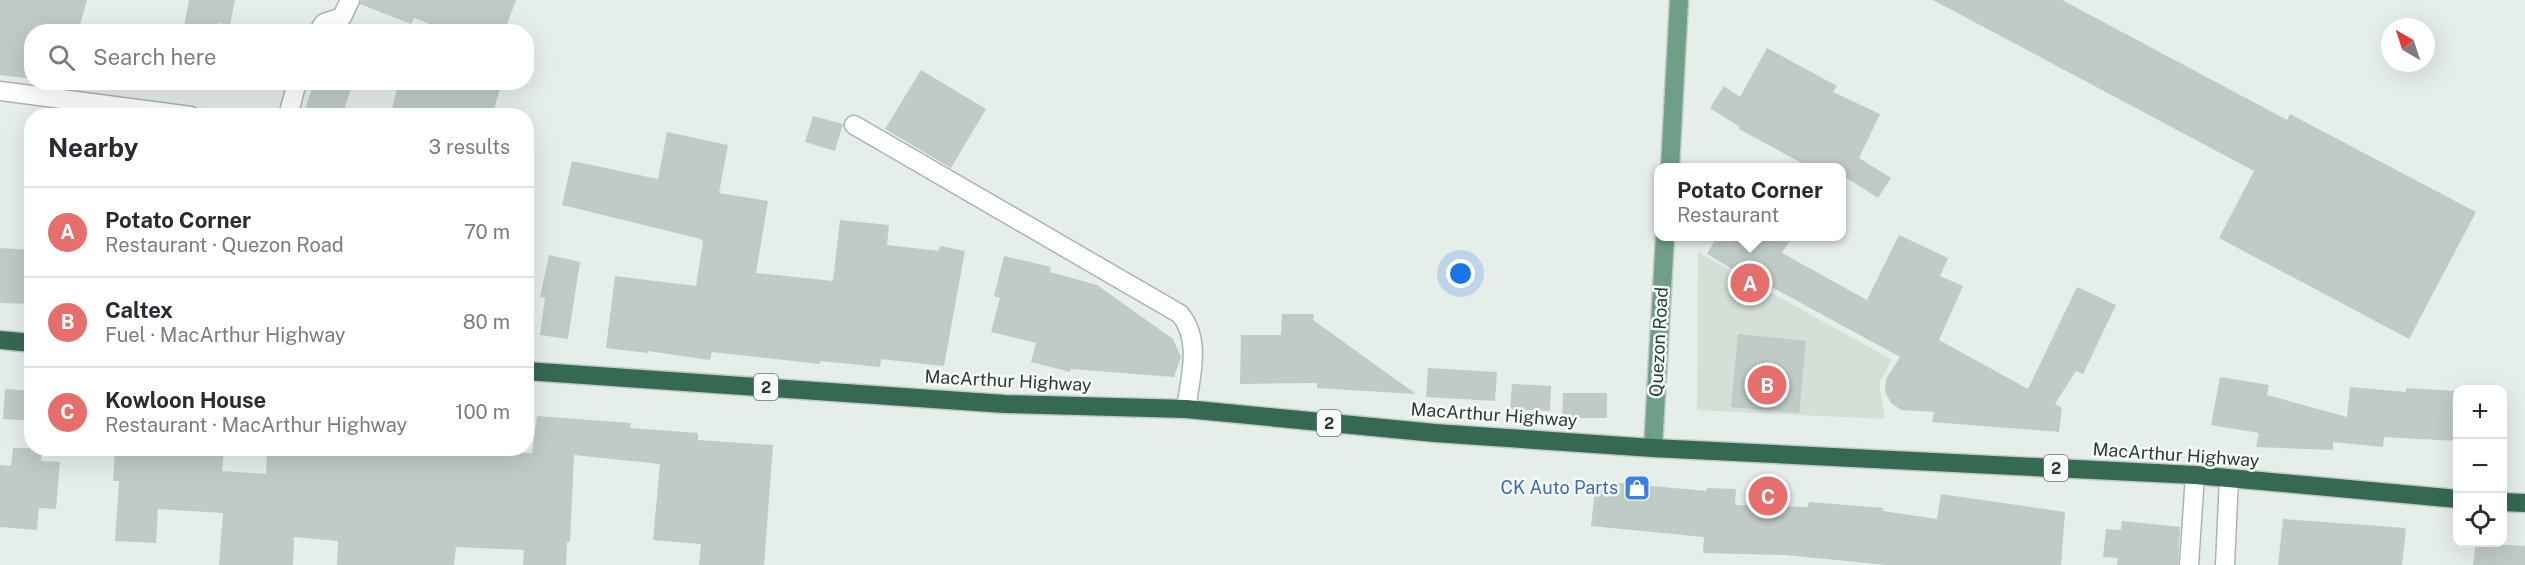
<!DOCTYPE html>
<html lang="en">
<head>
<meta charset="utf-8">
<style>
	:root { --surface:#fff; --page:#f7f7f7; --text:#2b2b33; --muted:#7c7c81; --line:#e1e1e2; --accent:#e66e6c }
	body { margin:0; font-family:"Public Sans",sans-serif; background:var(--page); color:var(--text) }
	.controls { position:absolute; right:18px; bottom:18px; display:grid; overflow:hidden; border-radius:12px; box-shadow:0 6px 24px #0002 }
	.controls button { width:54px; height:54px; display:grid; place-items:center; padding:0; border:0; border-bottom:2px solid var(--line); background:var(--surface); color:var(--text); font:30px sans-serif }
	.compass { position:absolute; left:2381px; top:18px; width:54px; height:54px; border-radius:50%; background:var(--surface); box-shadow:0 6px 24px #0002; rotate:321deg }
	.you { position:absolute; left:1461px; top:274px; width:21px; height:21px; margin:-15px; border:4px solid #fff; border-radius:50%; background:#1a73e8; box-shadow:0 0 0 9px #1a73e833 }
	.badge { display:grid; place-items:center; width:39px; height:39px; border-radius:50%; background:var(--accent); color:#fff; font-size:20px; font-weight:700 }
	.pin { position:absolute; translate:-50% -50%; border:3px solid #fff; box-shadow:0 2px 6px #0006 }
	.popup { position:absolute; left:1654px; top:163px; width:192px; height:78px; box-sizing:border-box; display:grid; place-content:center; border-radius:12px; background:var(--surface); filter:drop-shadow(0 2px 4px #0005); font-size:20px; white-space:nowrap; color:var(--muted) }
	.popup b { font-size:22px; color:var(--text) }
	.popup::after { content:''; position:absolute; left:50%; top:100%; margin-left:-12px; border:12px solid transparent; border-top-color:var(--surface) }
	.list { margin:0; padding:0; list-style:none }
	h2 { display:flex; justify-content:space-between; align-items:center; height:78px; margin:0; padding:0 24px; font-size:26px }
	h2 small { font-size:20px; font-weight:400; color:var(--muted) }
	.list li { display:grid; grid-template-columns:39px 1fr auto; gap:18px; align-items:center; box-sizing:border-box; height:90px; padding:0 24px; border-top:2px solid var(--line) }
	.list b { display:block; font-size:22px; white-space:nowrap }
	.list p { margin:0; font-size:20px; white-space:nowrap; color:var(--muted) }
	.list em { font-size:20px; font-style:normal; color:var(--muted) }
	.icon { flex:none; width:33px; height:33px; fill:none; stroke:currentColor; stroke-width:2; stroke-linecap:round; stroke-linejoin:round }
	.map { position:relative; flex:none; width:2525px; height:565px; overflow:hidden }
	.search { position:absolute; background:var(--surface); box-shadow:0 6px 24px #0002; left:24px; top:24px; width:510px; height:66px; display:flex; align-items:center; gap:15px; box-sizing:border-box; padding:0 21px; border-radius:24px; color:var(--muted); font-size:22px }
	.panel { position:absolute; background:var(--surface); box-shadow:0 6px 24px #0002; left:24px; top:108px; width:510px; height:348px; border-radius:24px }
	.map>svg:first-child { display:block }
</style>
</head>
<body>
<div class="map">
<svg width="2525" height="565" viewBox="0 0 2525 565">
	<rect width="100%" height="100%" fill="#e6eee9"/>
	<!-- built -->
	<path fill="#d5ded7" d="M1698 252 1892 360 1879 383 1885 419 1697 410Z"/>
	<!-- building -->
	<path fill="#bfcbc4" d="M0 0H87L78 32H32V79L0 75Z
		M189 0H235L230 25 219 23 218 32H183Z
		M361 0H516L504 32H450L414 18 411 24 360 4Z
		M1933 0H2062L2287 120 2290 114 2476 212 2409 339 2219 238 2254 171Z
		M1767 48 1837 86 1833 92 1880 114 1859 158 1891 178 1878 198 1842 175V168H1811L1739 129 1740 127 1710 108 1724 86 1740 97Z
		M921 70 986 109 951 168 885 129Z
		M314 82H353L342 116H303Z
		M399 82H502L492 116H390Z
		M813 116 843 124 835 151 805 142Z
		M667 132 728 145 719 193 768 201 756 273 833 281 840 220 889 225 887 245 939 251 940 246 965 251 944 366 881 359 880 367 820 361V364L712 352 710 360 648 351V353L606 348 615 276 696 286 703 242 701 239 562 205 572 161 658 179Z
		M1899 235 1948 258 1940 276 1963 286 1939 340 2028 389 2077 287 2116 305 2083 374 2076 371 2055 404 2062 408 2059 432 1932 422 1934 412 1901 410 1891 403 1885 391 1886 379 1900 357 1757 279 1755 283 1707 254 1717 237H1792L1782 253 1867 300Z
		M0 248 32 250V304L0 303Z
		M549 255 580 262 568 339 540 335 545 298 540 297Z
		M1004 256 1051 267 1050 272 1097 285 1173 339 1181 357 1174 377 1071 369 1070 372 1031 362 1036 343 991 332 1000 298 994 296Z
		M1282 314H1314L1313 320 1416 394 1317 388V383L1240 384 1241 335H1281Z
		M1738 334 1806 341 1799 413 1731 407Z
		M1428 368 1497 372 1495 401 1426 397Z
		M2220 377 2269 385 2267 395 2347 417 2350 387 2406 392V388L2457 391V441L2384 437 2383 447 2333 442V450L2256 447 2259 433 2211 425Z
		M1512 384 1551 386 1550 411 1510 409Z
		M5 389 32 391V421L3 419Z
		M1563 393H1607V418H1562Z
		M537 416 631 423 630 428 698 433V440L773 445 764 565H699L701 544 653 540 660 464 574 455 570 542H567L566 565H523L524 550 456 547 454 565H337L338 541 294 537 293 565H219L223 513 158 509 156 543 115 541 119 481H113L115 448 224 452 222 471 266 474 267 448H479V451L532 453Z
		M13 448H42L41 461 60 462 56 509 39 508 37 530 0 527V465L11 466Z
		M1596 481 1707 491V488L1736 489 1735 505 1808 507 1809 502 1883 508V511L1937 519 1941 494 2065 512 2061 565H1887L1785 555 1703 553 1704 537 1591 526Z
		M2283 519 2406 528 2402 565H2278Z
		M2122 521 2180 527 2178 565H2117L2118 558 2103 557 2106 529 2121 530Z
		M2476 543 2525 546V565H2473Z"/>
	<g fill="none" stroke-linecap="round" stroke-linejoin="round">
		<!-- minor casing -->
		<g stroke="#a9b6af" stroke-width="21">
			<path id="minor" d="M318 32 324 23 342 17 350 0
				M0 91 191 116
				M288 116 297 82
				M854 125 1180 314C1202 340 1190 379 1186 409
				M2189 565 2195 475
				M2225 565 2229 478"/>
		</g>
		<!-- major casing -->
		<g stroke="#c3c9c6" stroke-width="21">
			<path id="major" d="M1670 168 1679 0
				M1653 448 1665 236"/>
		</g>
		<!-- highway casing -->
		<g stroke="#c3c9c6" stroke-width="21">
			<path id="highway" d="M0 340 32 343
				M526 371 1005 404 1186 409 1435 433 1653 448 2195 475 2458 499
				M2502 502 2525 503"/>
		</g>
		<!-- minor -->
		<use href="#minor" stroke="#fff" stroke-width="18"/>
		<!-- major -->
		<use href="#major" stroke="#6f9f88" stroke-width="18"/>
		<!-- highway -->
		<use href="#highway" stroke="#356952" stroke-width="18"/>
	</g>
	<!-- icons -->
	<defs>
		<g id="shop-square" transform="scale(1.35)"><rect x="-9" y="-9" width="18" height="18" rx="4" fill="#3f7fe0" stroke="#f7faf8"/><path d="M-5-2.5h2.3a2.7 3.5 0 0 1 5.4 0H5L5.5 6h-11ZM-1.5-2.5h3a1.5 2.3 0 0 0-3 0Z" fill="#fff"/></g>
	</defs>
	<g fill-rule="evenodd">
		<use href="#shop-square" x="1637" y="488"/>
	</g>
	<g text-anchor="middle" stroke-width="5" stroke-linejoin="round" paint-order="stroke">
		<!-- shield labels -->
		<g fill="#f7faf8" stroke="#65776e" stroke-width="1.5">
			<rect x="754" y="374" width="24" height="26" rx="4.5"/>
			<rect x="1317" y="410" width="24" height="26" rx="4.5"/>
			<rect x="2044" y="455" width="24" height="26" rx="4.5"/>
		</g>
		<g font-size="16" font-weight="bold" fill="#273f33">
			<text x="766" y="393">2</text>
			<text x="1329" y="429">2</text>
			<text x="2056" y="474">2</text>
		</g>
		<!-- street labels -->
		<g font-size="18" fill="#273f33" stroke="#f7faf8">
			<text transform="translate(1659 342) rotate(-87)" y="6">Quezon Road</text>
			<text transform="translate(1008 381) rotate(3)" y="6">MacArthur Highway</text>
			<text transform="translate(1494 415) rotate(4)" y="6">MacArthur Highway</text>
			<text transform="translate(2176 455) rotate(4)" y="6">MacArthur Highway</text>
		</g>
		<!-- shop labels -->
		<g font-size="18" fill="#366cbe" stroke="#f7faf8" text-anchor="end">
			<text x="1618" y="494">CK Auto Parts</text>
		</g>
	</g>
</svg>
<div class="controls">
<button>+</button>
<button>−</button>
<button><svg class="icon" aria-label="locate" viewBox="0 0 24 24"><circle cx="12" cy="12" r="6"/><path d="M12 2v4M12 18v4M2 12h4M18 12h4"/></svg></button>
</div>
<svg class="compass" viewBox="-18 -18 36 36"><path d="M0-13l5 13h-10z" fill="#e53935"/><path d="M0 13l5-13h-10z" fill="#7c7c81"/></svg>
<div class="you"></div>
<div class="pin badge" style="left:1750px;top:283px">A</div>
<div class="popup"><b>Potato Corner</b>Restaurant</div>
<div class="pin badge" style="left:1767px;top:385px">B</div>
<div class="pin badge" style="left:1768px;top:496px">C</div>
<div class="search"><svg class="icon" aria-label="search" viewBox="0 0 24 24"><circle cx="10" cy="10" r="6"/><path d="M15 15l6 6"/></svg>Search here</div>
<section class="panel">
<h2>Nearby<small>3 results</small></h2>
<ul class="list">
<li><span class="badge">A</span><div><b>Potato Corner</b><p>Restaurant · Quezon Road</p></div><em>70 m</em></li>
<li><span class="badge">B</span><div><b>Caltex</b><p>Fuel · MacArthur Highway</p></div><em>80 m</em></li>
<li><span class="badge">C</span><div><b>Kowloon House</b><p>Restaurant · MacArthur Highway</p></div><em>100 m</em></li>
</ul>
</section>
</div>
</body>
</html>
